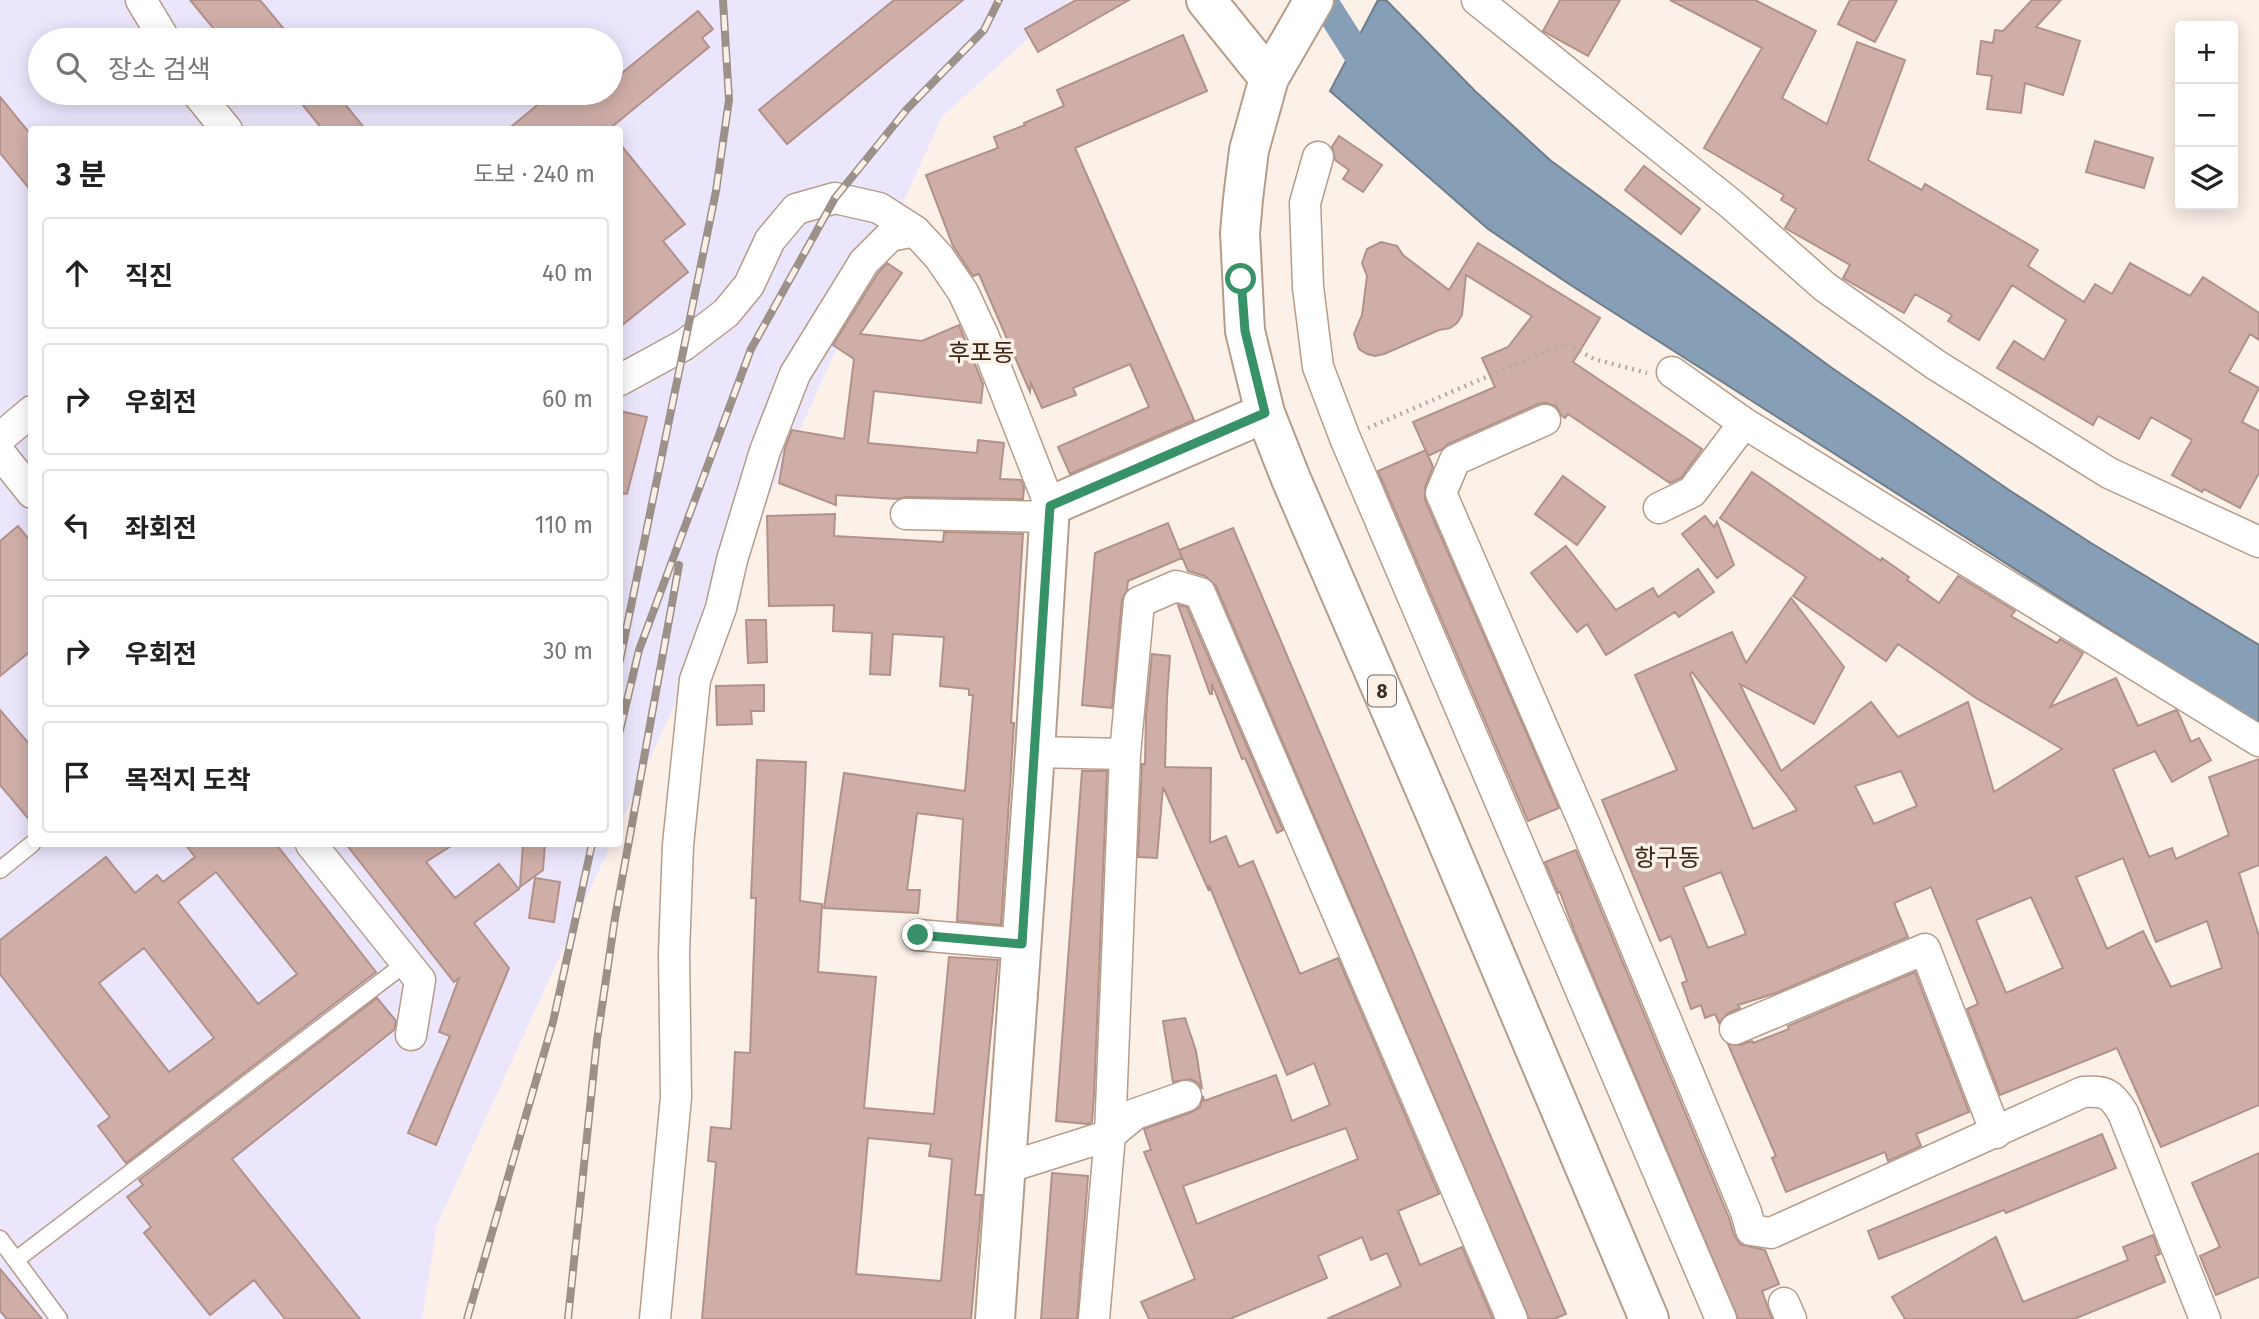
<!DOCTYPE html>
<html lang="ko">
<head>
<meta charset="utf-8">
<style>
	:root { --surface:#fff; --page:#f6f6f6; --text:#222; --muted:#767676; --line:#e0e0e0 }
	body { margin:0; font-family:"Fira Sans","Noto Sans KR",sans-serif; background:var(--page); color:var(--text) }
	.controls { position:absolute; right:21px; top:21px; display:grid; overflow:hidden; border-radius:7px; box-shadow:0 4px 18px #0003 }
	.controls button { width:63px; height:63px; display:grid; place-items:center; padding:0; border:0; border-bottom:2px solid var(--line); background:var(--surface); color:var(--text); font:35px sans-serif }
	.stop { position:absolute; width:21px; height:21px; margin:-16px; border:5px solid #389268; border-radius:50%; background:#fff }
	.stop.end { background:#389268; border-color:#fff; box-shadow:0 2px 7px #0008 }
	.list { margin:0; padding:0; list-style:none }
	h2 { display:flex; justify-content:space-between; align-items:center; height:91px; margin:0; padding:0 28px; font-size:30px }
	h2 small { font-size:23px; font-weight:400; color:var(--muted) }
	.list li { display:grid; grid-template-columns:46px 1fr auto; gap:21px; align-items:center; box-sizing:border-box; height:112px; margin:0 14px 14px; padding:0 14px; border:2px solid var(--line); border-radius:7px }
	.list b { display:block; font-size:26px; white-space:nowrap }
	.list em { font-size:23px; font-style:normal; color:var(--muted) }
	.icon { flex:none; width:38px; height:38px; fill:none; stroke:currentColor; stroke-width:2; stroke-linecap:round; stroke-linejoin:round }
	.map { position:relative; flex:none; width:2259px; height:1319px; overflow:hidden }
	.search { position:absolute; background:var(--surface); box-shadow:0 4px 18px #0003; left:28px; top:28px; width:595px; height:77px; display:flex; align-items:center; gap:18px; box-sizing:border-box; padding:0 24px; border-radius:38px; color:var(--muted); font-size:26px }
	.panel { position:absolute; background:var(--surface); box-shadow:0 4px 18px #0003; left:28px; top:126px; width:595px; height:721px; border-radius:7px }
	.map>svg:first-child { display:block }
</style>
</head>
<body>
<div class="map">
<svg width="2259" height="1319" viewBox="0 0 2259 1319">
	<rect width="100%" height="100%" fill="#fcf1e9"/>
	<!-- industrial -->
	<path fill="#ebe6fc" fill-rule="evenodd" d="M0 0H1070L942 117 620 825V130H32V844H611L437 1225 422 1319H0ZM40 40H611V93H40Z"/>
	<!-- water -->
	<path fill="#879fb6" stroke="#6f7c8a" stroke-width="2" d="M1378 0H1386L1475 91 1550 160 1832 368 2009 490 2091 543 2259 645V725L1569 284 1488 229 1330 91Z"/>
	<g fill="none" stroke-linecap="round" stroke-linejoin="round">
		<!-- canal -->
		<path stroke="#879fb6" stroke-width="28" d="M1323 0 1358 55 1379 76"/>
	</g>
	<!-- building -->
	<path fill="#d0aea8" stroke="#b2918b" stroke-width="2" fill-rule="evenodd" d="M190 0H260L293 40H223Z
		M894 0H963L787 144 759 110Z
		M1076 0H1129L1038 52 1025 29Z
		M1560 0H1620L1588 56 1543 31Z
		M1670 0H1755L1816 31 1782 98 1827 124 1857 42 1905 60 1868 160 1922 190 1925 184 2038 250 2028 266 2084 302 2095 284 2112 294 2130 263 2190 296 2203 277 2259 313V340L2250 334 2229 372 2259 388 2242 422 2259 431V473L2240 508 2204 489 2202 492 2172 475 2192 440 2151 417 2139 439 2098 416 2093 425 1997 368 2014 341 2044 360 2066 320 2012 285 1979 340 1948 321 1952 315 1915 294 1904 313 1843 278 1850 265 1785 228 1796 209 1781 200 1784 195 1704 148 1762 48Z
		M1850 0H1897L1875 42 1838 24Z
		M2032 0H2061L2036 27 2080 41 2063 95 2025 83 2021 113 1987 109 1992 76 1977 74 1981 41 1993 43 1995 30 2003 31Z
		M698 11 713 29 702 38 709 47 608 130H507L552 93H611V82Z
		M1183 35 1207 91 1075 148 1194 420 1070 474 1058 447 1149 407 1130 364 1073 388 1076 395 1042 408 1031 383 1030 392 979 274 973 276 953 246 926 175 998 148 994 137 1025 125 1024 123 1064 106 1057 90Z
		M293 93H336L366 130H323Z
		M0 97 32 136V192L0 153Z
		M1339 136 1382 165 1363 192 1343 179 1349 170 1335 160 1332 147Z
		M2095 141 2153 158 2144 188 2086 172Z
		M620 144 685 224 663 241 688 272 620 327Z
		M1644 166 1700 209 1681 234 1625 190Z
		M1381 242 1397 246 1403 255 1449 290 1478 243 1600 318 1573 362 1702 449 1681 478 1670 483 1568 414 1565 418 1561 415 1556 406 1546 403 1538 404 1448 444 1443 449 1428 456 1413 422 1495 387 1482 358 1508 347 1532 316 1466 275 1462 315 1457 323 1450 328 1439 330 1384 354 1375 356 1367 354 1359 349 1354 334 1362 315 1367 276 1362 263 1367 249Z
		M887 263 902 273 860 334 922 341 959 325 983 384 981 403 874 391 868 443 977 453 978 440 1004 443 1000 479 1021 480 1024 488 1023 499 906 497 897 499 836 495V505L779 483 785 448 792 430 844 439 854 359 833 345 878 273Z
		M620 411 647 417 627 494 620 493Z
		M1426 450 1433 467 1425 487V500L1559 808 1528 821 1378 471Z
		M1752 472 1881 561 1882 558 1909 577 1907 580 1939 603 1958 576 2015 611 2011 616 2057 643 2060 639 2083 653 2050 707 2116 678 2138 726 2176 710 2178 712 2191 742 2199 738 2211 760 2172 782 2155 751 2113 769 2149 857 2172 848 2176 859 2229 835 2209 777 2259 759V865L2239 873 2259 936V1105L2161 1147 2117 1048 2000 1095 1967 1009 1978 1004 1931 887 1894 903 1908 937 1776 993 1738 1005 1740 1008 1728 1013 1719 1023 1715 1014 1705 1018 1701 1005 1691 1009 1682 983 1687 981 1671 936 1660 941 1602 800 1677 770 1635 675 1732 632 1746 663 1791 598 1844 667 1814 724 1740 684 1781 771 1871 702 1898 737 1968 702 1994 792 2062 749 1976 698 1898 644 1886 661 1793 596 1806 577 1720 518ZM1692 672 1788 797 1797 810 1753 829 1690 674ZM1901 771 1917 806 1874 824 1855 786ZM2123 858 2156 942 2207 921 2222 968 2171 987 2143 931 2107 949 2076 877ZM1721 872 1746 934 1708 948 1683 887ZM2031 897 2063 968 2006 993 1976 920Z
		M1563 476 1605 507 1577 545 1535 514Z
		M835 514 834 536 943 542 944 532 1023 534 1011 723H1014L1001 925 957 921 963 819 917 813 907 890H920L918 913 824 908 844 773 965 791 973 695H969V689L940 686 944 637 893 634 890 675 870 674 872 633 833 631 834 605 769 606 767 516Z
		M1705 516 1714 527 1717 522 1734 565 1717 578 1682 534Z
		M1168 523 1182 558 1128 581 1127 590 1122 600 1112 708 1082 705 1095 553Z
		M18 526 32 543V650L0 676V541Z
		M1233 528 1566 1314 1554 1319H1529L1216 586 1205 576 1188 571 1179 550Z
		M1566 546 1616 610 1653 588 1658 597 1698 569 1714 592 1679 617 1675 612 1606 655 1587 624 1577 632 1531 573Z
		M1178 605 1187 607 1283 830 1277 833 1245 758 1242 759 1212 684V694H1210Z
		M746 620H766L767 662 748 663Z
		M1152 654 1170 656 1167 698 1165 767 1211 768 1210 843 1226 836 1239 867 1253 861 1300 974 1338 958 1439 1194 1398 1211 1420 1265 1462 1247 1493 1319H1327L1401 1286 1387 1253 1371 1260 1362 1237 1318 1256 1327 1278 1230 1319H1149L1141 1302 1195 1279 1144 1152 1151 1150 1144 1129 1192 1112 1200 1107 1203 1096 1204 1101 1276 1075 1292 1121 1330 1105 1314 1063 1287 1075 1209 885V891L1163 787 1157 858 1138 857 1142 764H1145L1146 715ZM1346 1128 1358 1159 1197 1224 1183 1186Z
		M764 685V711H751L752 724 717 725 716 686Z
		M0 710 32 747V823L0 785Z
		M757 760 806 762 800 901 822 904 818 972 876 977 864 1108 934 1114 949 957 998 960 975 1195H982L971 1319H702L716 1162 708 1161 711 1127 731 1129 735 1052 750 1053 756 898H751ZM868 1138 931 1144 929 1156 952 1159 941 1281 856 1274Z
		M1082 771H1107L1094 1095 1092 1122 1088 1124 1056 1121Z
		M185 844H276L376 972 126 1163 98 1126 110 1117 0 974V940L106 857 135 893 157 875 163 882 195 857ZM216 872 297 974 258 1004 178 902ZM144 948 214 1038 169 1072 99 983Z
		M346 844H454L426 862 455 898 499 864 519 889 474 923 509 968 436 1145 408 1133 450 1036 439 1032 459 978 454 982Z
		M523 844H545L543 870 520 887Z
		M1576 850 1729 1218 1734 1235 1740 1244 1765 1250 1779 1284 1762 1291 1772 1319H1738L1575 933 1560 892 1558 893 1545 862Z
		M535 878 560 882 554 922 529 918Z
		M1915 972 1969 1112 1916 1134 1921 1146 1888 1161 1885 1152 1786 1192 1772 1158 1776 1156 1728 1044 1741 1045 1752 1041 1753 1043 1789 1029 1788 1026Z
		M377 998 396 1021 394 1030 232 1159 360 1319H285L254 1280 210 1315 144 1233 151 1227 127 1197 143 1185 139 1180Z
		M1185 1018 1196 1051 1202 1089 1197 1082 1190 1079 1173 1082 1163 1021Z
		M2102 1134 2116 1168 2006 1213 2004 1210 1879 1259 1868 1231Z
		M2259 1153V1277L2216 1295 2200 1256 2220 1247 2192 1183Z
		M1052 1173 1088 1176 1077 1319H1041Z
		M2153 1235 2160 1254 2155 1256 2165 1282 2074 1319H1905L1892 1297 1996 1237 2023 1302 2128 1260 2123 1247Z
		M0 1269 42 1319H7L0 1311Z"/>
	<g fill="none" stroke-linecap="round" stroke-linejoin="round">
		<!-- lane casing -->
		<g stroke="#b69c89" stroke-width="19">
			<path id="lane" d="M0 870 32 844
				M0 1239 59 1319
				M17 1259 406 963"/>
		</g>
		<!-- street casing -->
		<g stroke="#b69c89" stroke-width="33">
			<path id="street" d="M141 0 165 40
				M1477 0 1731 204 1825 287 1936 365 2109 473 2259 542
				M197 93 227 130
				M1318 157 1305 203 1308 287 1318 367 1345 438 1721 1319
				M1672 372 1744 423 2259 741
				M620 380 684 345 726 313 749 285 770 240 796 209 835 198 879 208 915 231 939 257 963 292 983 335 1050 506
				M1545 420 1455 460 1441 493 1584 823 1746 1212 1751 1230 1771 1233 2083 1092C2106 1091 2111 1093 2123 1113L2205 1319
				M0 438 32 411
				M0 453 32 493
				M1659 508 1692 492 1744 423
				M906 514 1050 517
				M1035 752 1125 754
				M311 844 420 980 411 1035
				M918 935 1022 944
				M1735 1029 1925 949 1996 1133
				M1006 1168 1110 1135 1135 1114 1186 1096
				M1784 1303 1791 1319
				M655 1319 676 1097 674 953 678 845 695 680 721 608 732 560 765 451 795 374 864 262 890 236 915 231
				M1094 1319 1110 1135 1125 754 1139 602 1176 586 1200 593 1512 1319"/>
		</g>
		<!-- secondary casing -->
		<g stroke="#b69c89" stroke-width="42">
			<path id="secondary" d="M1206 0 1269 78
				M995 1319 1035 752 1050 506 1265 413"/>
		</g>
		<!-- primary casing -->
		<g stroke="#b69c89" stroke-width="42">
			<path id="primary" d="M1314 0 1269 78 1249 150 1243 199 1240 233 1245 331 1265 413 1291 479 1436 815 1649 1319"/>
		</g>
		<!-- path -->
		<path stroke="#b4aaa2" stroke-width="4.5" stroke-dasharray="2 5" stroke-linecap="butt" d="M1368 428 1565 343 1594 359 1647 373"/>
		<!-- lane -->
		<use href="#lane" stroke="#fff" stroke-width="16"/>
		<!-- street -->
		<use href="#street" stroke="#fff" stroke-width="30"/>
		<!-- secondary -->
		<use href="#secondary" stroke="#fff" stroke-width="38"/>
		<!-- primary -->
		<use href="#primary" stroke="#fff" stroke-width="38"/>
		<!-- rail casing -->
		<g stroke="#9b9189" stroke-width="8">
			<path id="rail" d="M620 660 716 191 729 100 723 0
				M620 730 639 650 751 349 835 198 907 109 984 30 999 0
				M467 1319 553 1022 592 844
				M568 1319 597 1040 615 918 679 565"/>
		</g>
		<!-- rail -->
		<use href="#rail" stroke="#fcf1e9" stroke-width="5" stroke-dasharray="16" stroke-linecap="butt"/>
	</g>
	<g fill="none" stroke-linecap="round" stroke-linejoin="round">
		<!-- route -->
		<path stroke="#389268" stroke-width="9" d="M918 935 1022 944 1050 506 1265 413 1245 331 1241 279"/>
	</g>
	<g text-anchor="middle" stroke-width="7" stroke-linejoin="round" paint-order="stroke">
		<!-- shield labels -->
		<rect fill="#fcf1e9" stroke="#71675f" stroke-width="2" x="1368" y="675.5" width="28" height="31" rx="5"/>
		<g font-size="19" font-weight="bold" fill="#362c24">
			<text x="1382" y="698">8</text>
		</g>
		<!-- quarter labels -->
		<g font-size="24" fill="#3d2818" stroke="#fcf1e9">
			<text x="981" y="361">후포동</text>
			<text x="1667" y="866">항구동</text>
		</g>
	</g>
</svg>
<div class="controls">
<button>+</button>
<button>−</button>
<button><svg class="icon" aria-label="layers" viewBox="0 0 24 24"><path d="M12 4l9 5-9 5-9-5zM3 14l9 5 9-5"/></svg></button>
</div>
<div class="stop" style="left:1241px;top:279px"></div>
<div class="stop end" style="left:918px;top:935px"></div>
<div class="search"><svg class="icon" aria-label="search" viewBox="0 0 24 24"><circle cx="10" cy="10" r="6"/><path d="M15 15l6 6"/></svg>장소 검색</div>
<section class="panel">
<h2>3 분<small>도보 · 240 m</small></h2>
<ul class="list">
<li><svg class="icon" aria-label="ahead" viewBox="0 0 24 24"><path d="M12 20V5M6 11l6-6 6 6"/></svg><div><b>직진</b></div><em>40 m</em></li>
<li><svg class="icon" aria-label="right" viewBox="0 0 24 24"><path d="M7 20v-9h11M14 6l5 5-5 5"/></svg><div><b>우회전</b></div><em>60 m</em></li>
<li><svg class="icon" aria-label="left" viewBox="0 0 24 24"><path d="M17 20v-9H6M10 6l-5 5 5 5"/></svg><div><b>좌회전</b></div><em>110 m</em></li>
<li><svg class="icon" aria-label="right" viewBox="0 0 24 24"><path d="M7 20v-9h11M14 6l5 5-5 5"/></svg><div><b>우회전</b></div><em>30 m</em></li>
<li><svg class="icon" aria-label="arrive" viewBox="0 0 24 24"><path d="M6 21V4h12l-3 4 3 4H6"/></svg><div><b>목적지 도착</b></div></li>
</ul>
</section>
</div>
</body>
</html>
